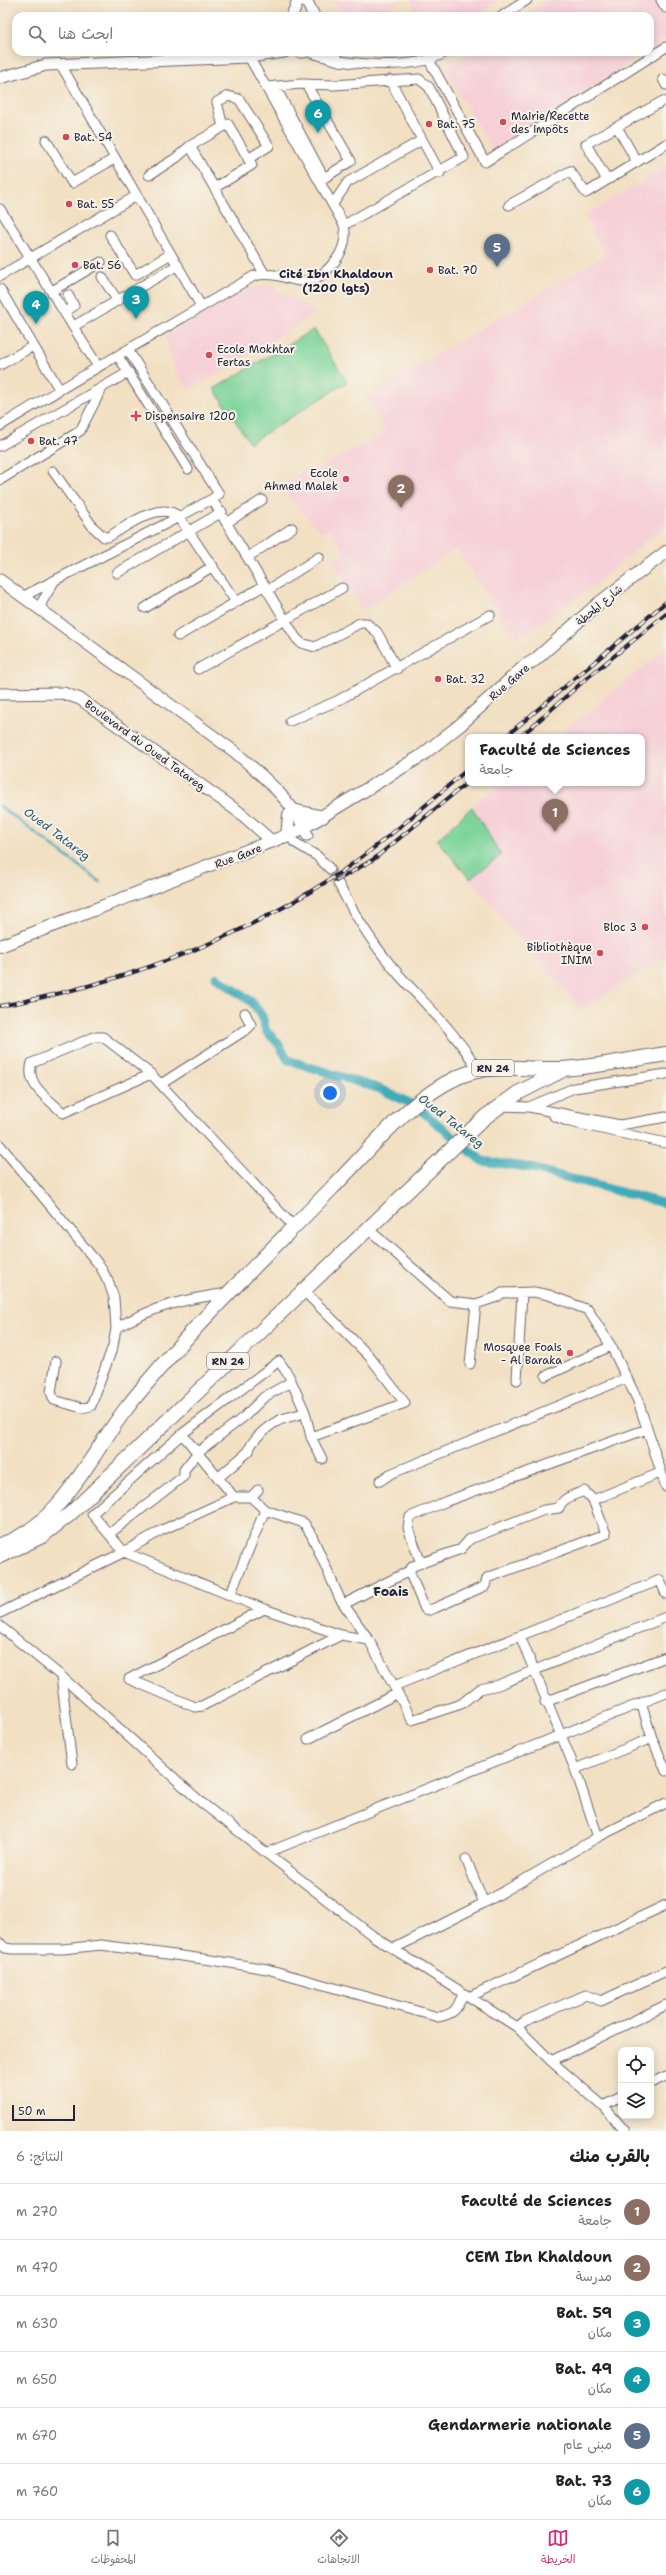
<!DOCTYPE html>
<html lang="ar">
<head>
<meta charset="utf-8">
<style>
	:root { --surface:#fff; --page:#f2f2f2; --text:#222; --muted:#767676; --line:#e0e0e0; --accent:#db2777 }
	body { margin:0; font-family:"Shantell Sans","Playpen Sans Arabic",sans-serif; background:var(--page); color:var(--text); direction:rtl }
	.controls { position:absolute; right:12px; bottom:12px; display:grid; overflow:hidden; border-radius:8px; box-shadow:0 2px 10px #0003 }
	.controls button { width:36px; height:36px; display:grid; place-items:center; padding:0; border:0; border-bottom:1px solid var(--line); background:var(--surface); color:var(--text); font:20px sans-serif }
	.scale { position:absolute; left:12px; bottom:10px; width:63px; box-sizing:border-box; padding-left:4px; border:2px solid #22223b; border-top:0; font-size:11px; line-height:14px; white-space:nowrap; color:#22223b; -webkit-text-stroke:3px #f7f3e8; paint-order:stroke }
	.you { position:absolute; left:330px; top:1093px; width:14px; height:14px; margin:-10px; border:3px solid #fff; border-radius:50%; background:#1a73e8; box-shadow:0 0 0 6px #1a73e833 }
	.badge { display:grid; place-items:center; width:26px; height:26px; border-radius:50%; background:var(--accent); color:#fff; font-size:13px; font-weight:700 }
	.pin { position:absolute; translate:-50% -33px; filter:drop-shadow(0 1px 2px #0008) }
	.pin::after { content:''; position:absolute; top:21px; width:14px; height:12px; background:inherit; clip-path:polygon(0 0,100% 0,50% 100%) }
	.popup { position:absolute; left:465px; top:734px; width:180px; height:52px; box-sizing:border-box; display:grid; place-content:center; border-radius:8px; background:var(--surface); filter:drop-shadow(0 1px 3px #0005); font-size:13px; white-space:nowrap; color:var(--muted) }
	.popup b { font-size:15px; color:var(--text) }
	.popup::after { content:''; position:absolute; left:50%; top:100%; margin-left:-8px; border:8px solid transparent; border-top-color:var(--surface) }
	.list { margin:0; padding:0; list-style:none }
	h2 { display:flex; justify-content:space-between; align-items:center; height:52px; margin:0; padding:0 16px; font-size:17px }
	h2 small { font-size:13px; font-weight:400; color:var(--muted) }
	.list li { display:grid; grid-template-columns:26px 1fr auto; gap:12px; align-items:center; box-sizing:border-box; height:56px; padding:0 16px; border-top:1px solid var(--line) }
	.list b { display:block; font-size:15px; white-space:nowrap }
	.list p { margin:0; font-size:13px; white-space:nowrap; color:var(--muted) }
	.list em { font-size:13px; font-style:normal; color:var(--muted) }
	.icon { flex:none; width:22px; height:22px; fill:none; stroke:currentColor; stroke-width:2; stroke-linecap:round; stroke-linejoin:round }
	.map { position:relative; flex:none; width:666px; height:2131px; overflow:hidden; direction:ltr }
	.search { position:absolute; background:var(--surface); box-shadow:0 2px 10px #0003; left:12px; right:12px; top:12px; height:44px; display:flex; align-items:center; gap:10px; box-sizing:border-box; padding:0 14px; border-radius:12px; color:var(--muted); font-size:15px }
	.sheet { height:388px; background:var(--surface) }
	nav { display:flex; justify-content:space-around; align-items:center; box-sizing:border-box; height:56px; border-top:1px solid var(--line); background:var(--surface); font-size:11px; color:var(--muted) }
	nav a { display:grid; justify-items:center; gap:2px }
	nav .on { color:var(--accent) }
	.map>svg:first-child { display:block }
</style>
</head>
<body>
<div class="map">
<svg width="666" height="2131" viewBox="0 0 666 2131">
	<rect width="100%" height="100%" fill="#f7f3e8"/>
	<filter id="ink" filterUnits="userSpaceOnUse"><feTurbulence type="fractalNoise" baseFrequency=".025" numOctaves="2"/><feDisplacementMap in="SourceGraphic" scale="8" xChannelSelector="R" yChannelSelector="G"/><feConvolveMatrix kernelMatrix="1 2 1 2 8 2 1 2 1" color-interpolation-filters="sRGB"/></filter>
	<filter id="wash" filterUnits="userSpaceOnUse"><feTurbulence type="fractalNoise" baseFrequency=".012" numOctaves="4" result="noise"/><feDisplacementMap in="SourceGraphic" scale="16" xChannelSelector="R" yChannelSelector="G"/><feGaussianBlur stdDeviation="0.9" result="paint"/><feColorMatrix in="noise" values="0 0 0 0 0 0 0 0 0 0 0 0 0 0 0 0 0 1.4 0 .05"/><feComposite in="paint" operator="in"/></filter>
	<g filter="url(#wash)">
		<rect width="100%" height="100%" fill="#f2e0c3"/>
		<!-- built -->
		<path fill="#f6cfd7" d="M333 0H403L390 7 395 16H342Z
			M408 0H500L478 16H414L412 1Z
			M546 0H653L666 23V39L650 50V16H523Z
			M470 52H646L493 150 444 69Z
			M666 166V525L599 581 541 624 515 639 457 549 363 611 332 560 345 554 330 528 322 533 281 489 305 469 316 470 386 431 366 397 605 255 584 217Z
			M262 286 275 288 317 313 189 391 176 373 165 336 251 288Z
			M666 649V957L581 1010 437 840 451 824 500 783H642V737H556Z"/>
		<!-- green -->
		<path fill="#7bd49a" stroke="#4e7b6a" d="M314 329 347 382 250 443 214 389Z
			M472 807 501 855 470 879 437 840Z"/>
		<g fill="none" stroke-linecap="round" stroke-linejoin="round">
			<!-- stream -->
			<path stroke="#3cabba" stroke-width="2.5" d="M0 806 100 882"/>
			<!-- canal -->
			<path stroke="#3cabba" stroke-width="9" d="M216 977 252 1002 262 1016 266 1031 278 1043 288 1060 380 1089 416 1106 482 1161 527 1167 666 1204"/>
		</g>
	</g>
	<g filter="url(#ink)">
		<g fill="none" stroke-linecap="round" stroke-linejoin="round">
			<!-- minor-tunnel -->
			<path stroke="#c8baa8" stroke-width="9" stroke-dasharray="9 4.5" stroke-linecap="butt" d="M330 869 338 883"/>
			<!-- minor casing -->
			<g stroke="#6b646b" stroke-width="11">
				<path id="minor" d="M661 0 666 8
					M502 16 527 0
					M308 52 339 61 333 52
					M429 60 485 162 666 47
					M339 61C368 65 420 69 446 52
					M61 65 201 306
					M663 79 666 85
					M390 80 440 173
					M275 86 324 178 351 161 306 84
					M266 87 301 84 334 85 419 79 429 87 464 157 344 225
					M223 127 217 102 228 96 239 99 269 146 248 159
					M617 127 637 162
					M46 140 72 183 114 159
					M149 175 176 158 190 146
					M607 180 586 144 663 101
					M216 187 252 165 228 124 190 146 264 273
					M333 204 348 182 422 140
					M509 205 570 171 586 193 666 144
					M0 209 97 365
					M110 235 135 275 171 254
					M0 276 136 196
					M102 277 118 301
					M0 289 59 389
					M52 291 101 262
					M65 312 74 306 68 295
					M74 326 178 265
					M128 350 219 494 212 499 296 638 301 643 315 647 360 623H366L377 632 397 669
					M118 356 188 469
					M0 365 33 346
					M0 426C84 374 169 326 254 276 290 267 303 302 336 260 344 249 347 238 344 225L249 57
					M0 446 129 372
					M53 471 93 527 104 537H108C126 527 160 499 179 517L212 499
					M0 480 80 431 102 388
					M228 522 262 500
					M248 557 292 528
					M117 573 222 512
					M268 590 319 557
					M22 597 179 517 236 602
					M145 608 213 566
					M41 611 42 602 55 580
					M178 636 265 585
					M198 669 342 588
					M290 721 337 701 490 615
					M294 842 317 856 330 869
					M338 883C355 916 375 948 400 976 428 1007 457 1034 478 1070
					M151 1074 63 1113C48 1098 25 1085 32 1063L94 1037H103L151 1074 294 1227
					M161 1084 247 1029 251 1025 245 1013
					M500 1106 529 1107 574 1088 666 1074
					M529 1107 620 1125 666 1117
					M554 1116 570 1122 666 1143
					M0 1145 100 1266 109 1283 114 1298 116 1328 113 1346 91 1406 82 1408 54 1400 51 1392 56 1361
					M367 1228 450 1301 476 1304 497 1297 502 1293 534 1292 549 1295 588 1310 611 1346 638 1401 666 1487
					M303 1290 369 1356 405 1403 311 1437
					M116 1328C154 1306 185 1299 228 1293
					M470 1364 476 1304
					M546 1376 611 1346
					M517 1380 522 1293
					M305 1412 289 1376 279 1361 182 1434 92 1514 124 1552 264 1609 341 1635 369 1640
					M182 1434 234 1497
					M218 1478 249 1451C251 1439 272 1422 285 1418 293 1416 297 1416 305 1412L311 1437 322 1459
					M380 1481 390 1474 627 1378
					M251 1497 265 1510 304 1523 312 1536 340 1599 369 1640 412 1720 461 1704 480 1689 498 1685 666 1617
					M109 1534 184 1476V1470L198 1452 245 1416 264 1397 291 1382
					M421 1563 408 1528 410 1517 447 1501 647 1429
					M409 1571 425 1609 430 1610 435 1608 485 1586 487 1578 606 1534 593 1500
					M230 1595 265 1510
					M344 1604 409 1571 413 1566 461 1549 470 1539 544 1510 559 1508C562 1498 574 1495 584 1491L593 1500 660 1473
					M0 1613 124 1552 160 1531 234 1497H251L258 1490
					M0 1626 61 1676 202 1803 373 1936 517 2027 551 2061 603 2106 625 2131
					M520 1636 575 1769 598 1837
					M61 1676 72 1764
					M129 1679 195 1707 202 1706 341 1635
					M129 1679 264 1609
					M394 1686 660 1580 666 1594
					M545 1702 666 1657
					M652 1738 666 1771
					M308 1739 398 1693
					M575 1769 652 1738 641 1703
					M266 1853 666 1693
					M466 1859 484 1903
					M0 1943 5 1948 12 1949H63L101 1945 211 1960 267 1969 438 2017C455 2014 457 2009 463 1994
					M395 1948 484 1903 598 1837 666 1803
					M471 1996 666 1905
					M517 2027 525 2021 586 1995 601 2001 666 1971
					M551 2061 666 2005
					M651 2083 666 2076
					M603 2106 621 2097"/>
			</g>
			<!-- tertiary casing -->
			<g stroke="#6b646b" stroke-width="13">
				<path id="tertiary" d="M306 0 314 16
					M292 16 298 0
					M300 52H304
					M0 78 46 65 249 57 284 52
					M0 580 235 752C260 774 296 803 307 835
					M0 694 63 693 80 699 239 812 273 842"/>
			</g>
			<!-- secondary casing -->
			<g stroke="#6b646b" stroke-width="14">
				<path id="secondary" d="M293 810 323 817
					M287 837 289 815
					M0 946 298 831 421 756 460 725 526 665 535 660 599 603 666 552"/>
			</g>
			<!-- primary casing -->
			<g stroke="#6b646b" stroke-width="16">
				<path id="primary" d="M0 1545C58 1528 90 1456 125 1410 187 1331 261 1261 331 1189 370 1150 408 1100 458 1077 492 1062 527 1070 562 1069 596 1067 632 1059 666 1054
					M0 1556 42 1536 70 1514 485 1117 518 1093 561 1071"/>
			</g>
			<!-- minor -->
			<use href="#minor" stroke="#fff" stroke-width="9"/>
			<!-- tertiary -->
			<use href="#tertiary" stroke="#fff" stroke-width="11"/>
			<!-- secondary -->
			<use href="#secondary" stroke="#fff" stroke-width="12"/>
			<!-- primary -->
			<use href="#primary" stroke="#fff" stroke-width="14"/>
			<!-- rail casing -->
			<g stroke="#22223b" stroke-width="4">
				<path id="rail" d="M505 737 666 602
					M520 737 587 678 666 614
					M336 881 374 859 468 782
					M0 1006C115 985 230 944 329 880 378 848 423 807 468 769"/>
			</g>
			<!-- rail -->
			<use href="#rail" stroke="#f7f3e8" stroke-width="2.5" stroke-dasharray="8" stroke-linecap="butt"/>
		</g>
	</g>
	<!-- markers -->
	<g fill="#d1495b" stroke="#f7f3e8" stroke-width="1.5">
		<circle cx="503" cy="122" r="4"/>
		<circle cx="429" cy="124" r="4"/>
		<circle cx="66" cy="137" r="4"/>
		<circle cx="69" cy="204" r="4"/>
		<circle cx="75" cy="265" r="4"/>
		<circle cx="430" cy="270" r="4"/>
		<circle cx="209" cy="355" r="4"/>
		<path d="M134 410h4v4h4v4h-4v4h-4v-4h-4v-4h4z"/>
		<circle cx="31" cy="441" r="4"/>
		<circle cx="346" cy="479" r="4"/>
		<circle cx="438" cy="679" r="4"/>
		<circle cx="645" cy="927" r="4"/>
		<circle cx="600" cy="953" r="4"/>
		<circle cx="570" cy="1353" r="4"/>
	</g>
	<g text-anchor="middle" stroke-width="4" stroke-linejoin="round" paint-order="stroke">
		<!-- shield labels -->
		<g fill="#f7f3e8" stroke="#62616f" stroke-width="1">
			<rect x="472" y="1060" width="42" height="16" rx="3"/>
			<rect x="207" y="1353" width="42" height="16" rx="3"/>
		</g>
		<g font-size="10" font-weight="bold" fill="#22223b">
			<text x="493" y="1072">RN 24</text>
			<text x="228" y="1365">RN 24</text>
		</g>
		<!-- poi labels -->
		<g font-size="11" fill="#22223b" stroke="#f7f3e8" text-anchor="start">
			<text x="511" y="120">Mairie/Recette<tspan x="511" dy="13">des impôts</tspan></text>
			<text x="437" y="128">Bat. 75</text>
			<text x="74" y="141">Bat. 54</text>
			<text x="77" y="208">Bat. 55</text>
			<text x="83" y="269">Bat. 56</text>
			<text x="438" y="274">Bat. 70</text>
			<text x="217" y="353">Ecole Mokhtar<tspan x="217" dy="13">Fertas</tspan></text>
			<text x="145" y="420">Dispensaire 1200</text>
			<text x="39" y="445">Bat. 47</text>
			<text x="338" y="477" text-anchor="end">Ecole<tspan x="338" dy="13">Ahmed Malek</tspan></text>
			<text x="446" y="683">Bat. 32</text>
			<text x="637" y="931" text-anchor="end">Bloc 3</text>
			<text x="592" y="951" text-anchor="end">Bibliothèque<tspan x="592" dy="13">INIM</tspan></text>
			<text x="562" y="1351" text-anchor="end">Mosquee Foais<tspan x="562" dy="13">- Al Baraka</tspan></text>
		</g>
		<!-- street labels -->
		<g font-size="11" fill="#22223b" stroke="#f7f3e8">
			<text transform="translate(599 605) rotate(-40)" y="4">شارع المحطة</text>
			<text transform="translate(509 682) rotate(-41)" y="4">Rue Gare</text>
			<text transform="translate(145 745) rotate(36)" y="4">Boulevard du Oued Tatareg</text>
			<text transform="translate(238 856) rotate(-21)" y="4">Rue Gare</text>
		</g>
		<!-- neighbourhood labels -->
		<g font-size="12" font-weight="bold" fill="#22223b" stroke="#f7f3e8">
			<text x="336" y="278">Cité Ibn Khaldoun<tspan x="336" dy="14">(1200 lgts)</tspan></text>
		</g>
		<!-- water labels -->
		<g font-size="12" font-style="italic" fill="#2c596e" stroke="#f7f3e8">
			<text transform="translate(57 834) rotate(37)" y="4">Oued Tatareg</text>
			<text transform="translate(451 1121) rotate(38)" y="4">Oued Tatareg</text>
		</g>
		<!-- quarter labels -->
		<g font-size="13" font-weight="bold" fill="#22223b" stroke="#f7f3e8">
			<text x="391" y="1596">Foais</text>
		</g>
	</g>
</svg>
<div class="controls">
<button><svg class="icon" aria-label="locate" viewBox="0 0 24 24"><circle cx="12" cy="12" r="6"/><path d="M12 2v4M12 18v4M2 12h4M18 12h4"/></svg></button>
<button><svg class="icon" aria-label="layers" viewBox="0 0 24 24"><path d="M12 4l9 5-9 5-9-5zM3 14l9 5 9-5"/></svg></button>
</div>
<div class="scale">50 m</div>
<div class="you"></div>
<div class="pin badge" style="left:555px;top:832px;background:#8d6e63">1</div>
<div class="popup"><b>Faculté de Sciences</b>جامعة</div>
<div class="pin badge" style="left:401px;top:508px;background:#8d6e63">2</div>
<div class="pin badge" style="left:136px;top:319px;background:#0f9aa8">3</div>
<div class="pin badge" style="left:36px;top:324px;background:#0f9aa8">4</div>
<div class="pin badge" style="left:497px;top:267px;background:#5c6f8a">5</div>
<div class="pin badge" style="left:318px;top:133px;background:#0f9aa8">6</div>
<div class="search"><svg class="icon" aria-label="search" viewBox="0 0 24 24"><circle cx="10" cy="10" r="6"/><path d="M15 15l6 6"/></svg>ابحث هنا</div>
</div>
<section class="sheet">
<h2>بالقرب منك<small>النتائج: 6</small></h2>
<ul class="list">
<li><span class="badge" style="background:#8d6e63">1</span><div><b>Faculté de Sciences</b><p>جامعة</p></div><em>270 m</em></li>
<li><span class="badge" style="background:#8d6e63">2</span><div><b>CEM Ibn Khaldoun</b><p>مدرسة</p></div><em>470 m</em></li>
<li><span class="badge" style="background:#0f9aa8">3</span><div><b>Bat. 59</b><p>مكان</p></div><em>630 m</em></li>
<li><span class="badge" style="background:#0f9aa8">4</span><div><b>Bat. 49</b><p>مكان</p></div><em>650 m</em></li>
<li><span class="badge" style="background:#5c6f8a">5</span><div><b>Gendarmerie nationale</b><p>مبنى عام</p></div><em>670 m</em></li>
<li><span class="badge" style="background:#0f9aa8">6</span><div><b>Bat. 73</b><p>مكان</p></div><em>760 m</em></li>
</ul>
</section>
<nav>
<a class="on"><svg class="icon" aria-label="map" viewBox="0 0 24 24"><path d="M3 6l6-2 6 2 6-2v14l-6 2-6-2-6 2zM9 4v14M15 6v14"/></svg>الخريطة</a>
<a><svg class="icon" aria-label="directions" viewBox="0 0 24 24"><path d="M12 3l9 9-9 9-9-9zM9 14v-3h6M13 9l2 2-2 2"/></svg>الاتجاهات</a>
<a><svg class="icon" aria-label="saved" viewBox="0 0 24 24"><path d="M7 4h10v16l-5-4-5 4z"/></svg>المحفوظات</a>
</nav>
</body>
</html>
